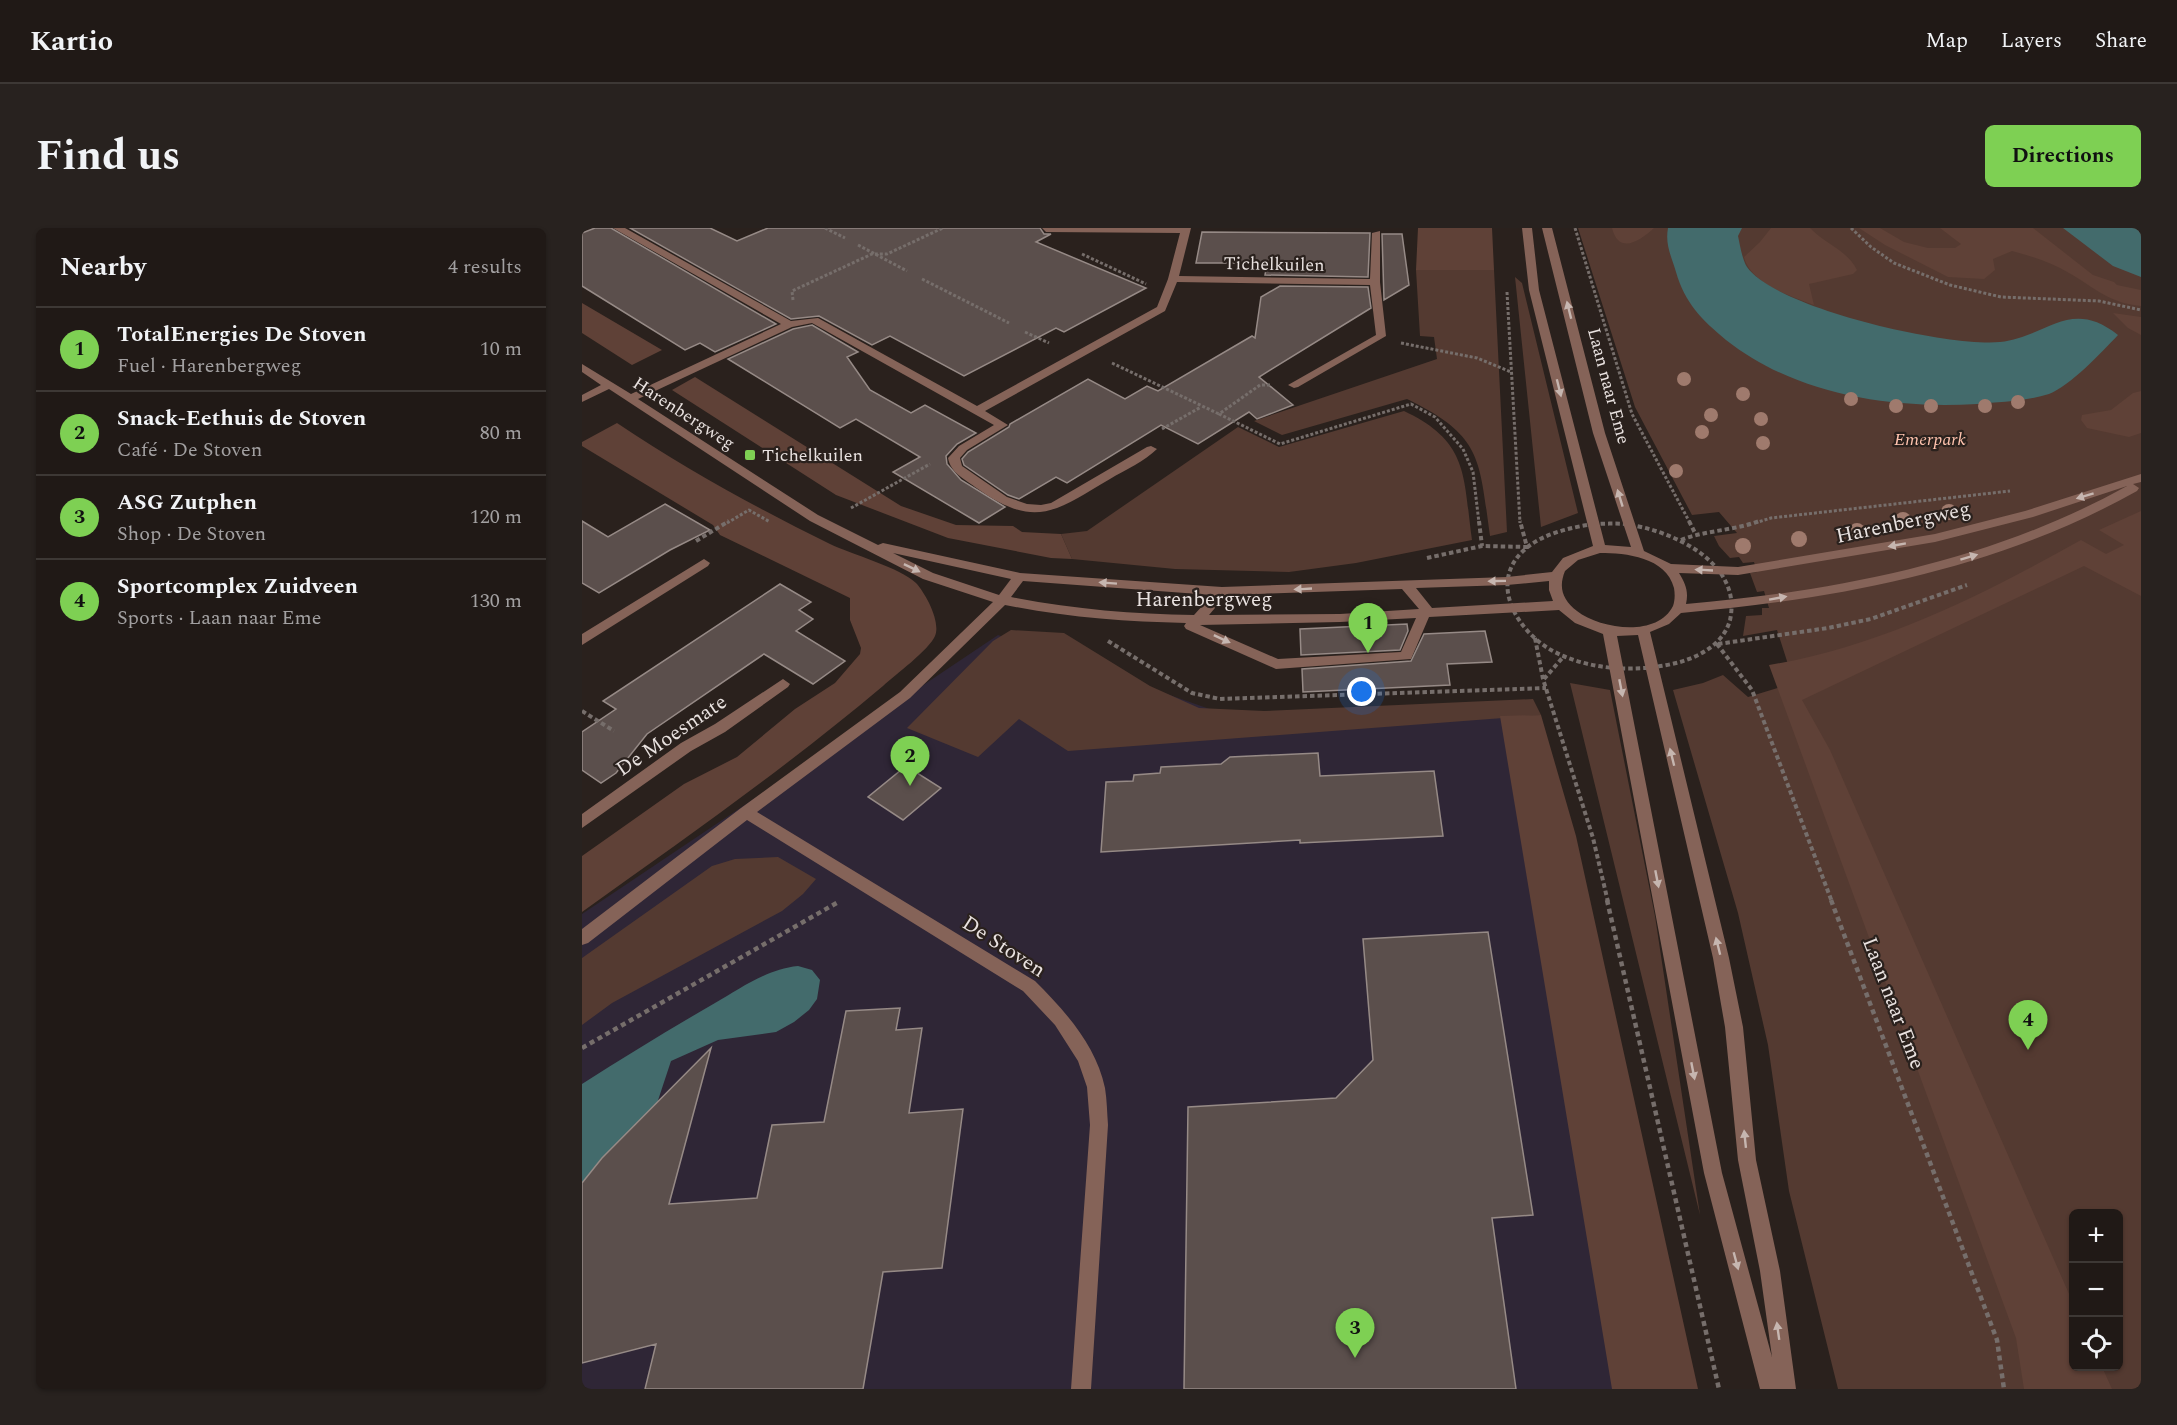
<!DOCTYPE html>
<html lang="en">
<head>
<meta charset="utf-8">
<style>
	:root { --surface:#201916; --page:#28221f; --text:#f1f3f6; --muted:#a2a0a1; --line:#3d3835; --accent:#7ed053 }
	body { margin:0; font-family:Spectral,serif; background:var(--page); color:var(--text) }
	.controls { position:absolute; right:18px; bottom:18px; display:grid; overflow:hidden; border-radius:9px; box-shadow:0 2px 4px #0004 }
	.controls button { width:54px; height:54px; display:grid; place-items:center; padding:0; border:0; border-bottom:2px solid var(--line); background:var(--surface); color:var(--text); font:30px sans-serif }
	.you { position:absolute; left:780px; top:464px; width:21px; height:21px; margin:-15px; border:4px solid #fff; border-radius:50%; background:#1a73e8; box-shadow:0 0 0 9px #1a73e833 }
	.badge { display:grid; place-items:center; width:39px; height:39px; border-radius:50%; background:var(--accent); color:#111; font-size:20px; font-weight:700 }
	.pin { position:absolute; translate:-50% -50px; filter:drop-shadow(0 2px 3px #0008) }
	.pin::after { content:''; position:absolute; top:32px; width:21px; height:18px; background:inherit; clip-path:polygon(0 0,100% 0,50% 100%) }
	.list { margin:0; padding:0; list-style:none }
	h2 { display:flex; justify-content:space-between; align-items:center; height:78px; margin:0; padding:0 24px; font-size:26px }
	h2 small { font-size:20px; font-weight:400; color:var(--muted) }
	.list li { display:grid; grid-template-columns:39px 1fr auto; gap:18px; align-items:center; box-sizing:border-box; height:84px; padding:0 24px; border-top:2px solid var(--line) }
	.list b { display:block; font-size:22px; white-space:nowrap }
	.list p { margin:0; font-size:20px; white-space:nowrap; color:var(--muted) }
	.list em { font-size:20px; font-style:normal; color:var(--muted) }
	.icon { flex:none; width:33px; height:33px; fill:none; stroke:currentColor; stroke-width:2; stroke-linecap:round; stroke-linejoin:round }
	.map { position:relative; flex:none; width:1559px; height:1161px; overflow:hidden; border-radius:9px }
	header { display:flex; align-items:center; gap:36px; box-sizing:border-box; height:84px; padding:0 30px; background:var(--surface); border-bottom:2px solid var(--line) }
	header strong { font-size:28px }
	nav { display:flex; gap:33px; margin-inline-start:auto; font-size:21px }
	.intro { display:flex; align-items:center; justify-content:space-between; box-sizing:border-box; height:144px; padding:0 36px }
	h1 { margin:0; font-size:42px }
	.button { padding:15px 27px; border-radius:9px; background:var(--accent); color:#111; font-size:21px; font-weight:700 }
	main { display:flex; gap:36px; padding:0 36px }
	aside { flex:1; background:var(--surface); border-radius:9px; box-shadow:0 2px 4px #0004 }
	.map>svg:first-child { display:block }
</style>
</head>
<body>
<header>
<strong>Kartio</strong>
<nav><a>Map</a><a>Layers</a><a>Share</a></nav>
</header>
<div class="intro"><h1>Find us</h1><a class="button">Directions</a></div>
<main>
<aside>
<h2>Nearby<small>4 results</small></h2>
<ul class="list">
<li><span class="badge">1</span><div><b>TotalEnergies De Stoven</b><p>Fuel · Harenbergweg</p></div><em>10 m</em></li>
<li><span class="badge">2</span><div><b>Snack-Eethuis de Stoven</b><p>Café · De Stoven</p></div><em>80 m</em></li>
<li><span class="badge">3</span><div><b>ASG Zutphen</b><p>Shop · De Stoven</p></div><em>120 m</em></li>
<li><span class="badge">4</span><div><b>Sportcomplex Zuidveen</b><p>Sports · Laan naar Eme</p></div><em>130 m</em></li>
</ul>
</aside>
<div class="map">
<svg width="1559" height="1161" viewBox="0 0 1559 1161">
	<rect width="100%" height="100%" fill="#2a211d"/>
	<!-- industrial -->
	<path fill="#2f2636" d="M416 407 662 493 918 479 1040 1161H0V686Z"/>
	<!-- green -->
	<path fill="#543a31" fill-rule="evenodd" d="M996 0H1559V1161H1256L1207 963 1186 817 1156 685 1091 462 1121 455 1141 447 1166 469 1212 455 1195 402 1161 408 1164 388 1180 387V380H1187L1182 363 1175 364 1168 345 1175 344 1172 334 1161 335 1157 329 1148 330 1137 318 1132 308 1155 305 1137 284 1110 287 1053 179ZM1492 986H1536V1138H1492Z
		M834 42H912L925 304 908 308C897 231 901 208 825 171L700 207 672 193 855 131 852 109 838 108Z
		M933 49 940 55 996 285 959 299Z
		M822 183C888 214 881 249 890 312L774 335 707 344 593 341 490 331 479 306 505 303 656 199 697 219Z
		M429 402 482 405 568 458 617 480 682 483 951 471 959 487 486 523 437 491 396 529 325 500 411 413Z
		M988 455 1028 462 1073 688 1118 987Z
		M196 629 234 651 221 666 200 683 30 775 0 797V730L130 638 153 631Z"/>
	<!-- forest -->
	<path fill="#5f4137" d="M836 0H910L912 42H834Z
		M1030 0H1072C1059 12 1037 28 1030 0Z
		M1189 0H1228C1242 15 1266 23 1275 42L1271 46 1227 56 1232 77C1208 68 1169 56 1162 29L1178 14Z
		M1277 0H1298L1322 14 1346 20H1373L1379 16 1358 0H1451L1511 47 1532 54 1535 57 1559 62V78C1527 75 1513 60 1487 45 1469 34 1449 28 1430 23L1411 31 1413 42 1402 51 1366 49 1303 17Z
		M0 75 80 122 50 137 0 105Z
		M1531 85 1559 89V107L1546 100Z
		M113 149 319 278 374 297 431 298 440 304 479 306 490 331 469 330 366 310 254 267 90 162Z
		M1559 163V205L1547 209 1505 200 1499 192 1500 187 1529 182 1551 165Z
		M35 195C103 241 175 280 248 316 269 326 319 340 334 355 344 366 359 394 353 408 347 422 313 447 301 458 205 539 102 611 0 684V628L102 556 155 529 213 481 253 455 278 426 279 420 268 392V370L138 307 131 297 0 218V214Z
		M1559 283V368L1502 338 1220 472 1248 522 1491 1075 1492 1138 1520 1139 1530 1161H1442L1434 1110 1187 437C1300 418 1400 367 1499 312L1524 326 1542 317 1517 302Z
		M959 487 994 608 1116 1161H1030L918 488Z"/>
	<!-- water -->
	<path fill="#436b6c" d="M1086 0H1160L1156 8C1158 17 1160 31 1165 39 1195 81 1366 119 1418 114 1465 109 1488 69 1536 107 1520 124 1488 158 1467 166 1445 173 1418 174 1395 176 1308 181 1214 167 1144 112 1119 91 1103 75 1094 44 1089 27 1083 17 1086 0Z
		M1481 0H1559V49L1531 38Z
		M216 738 230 742 238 752 235 771 227 782 212 794 194 804 136 812 89 833 48 957 0 965V856C44 828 88 801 133 775 159 760 185 741 216 738Z"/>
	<!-- building -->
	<path fill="#5b4f4c" stroke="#968a86" stroke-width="1.5" d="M13 0H29L194 96 133 124 118 115 103 122 0 58V5Z
		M48 0H128L155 13 186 0H458L462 6H469L454 14 564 60 482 104 474 100 382 148 308 108 290 117 237 88 209 91Z
		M620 4 788 5 786 49 683 47 685 35H614Z
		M800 6H820L827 57 802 72Z
		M698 58 786 59 789 80 677 149 711 177 675 191 667 184 616 216 579 197 485 255 474 249 437 271 426 267 382 237 380 231 386 224 427 199 428 196 506 151 543 171 565 158 576 163 670 108 673 110 679 69Z
		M230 97 276 124 265 129 288 162 329 185 343 177 394 205 375 216 364 228 365 236 379 252 423 279 397 295 311 244 338 229 274 191 258 200 146 131 211 101Z
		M83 276 128 302 88 322 17 365 0 355V293L26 309Z
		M198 356 229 374 217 382 231 391 214 403 263 433 231 456 182 426 65 506 34 545 19 555 0 542V504L34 481 21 473Z
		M825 396 826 403 818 422 719 427 718 401Z
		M903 403 910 434 865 436 868 457 721 464 720 441 829 433 842 406Z
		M736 525 738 548 852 543 861 608 718 615V612L519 624 524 554 551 553 552 547 578 545 579 539 639 536 648 529Z
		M324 538 359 560 321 592 286 569Z
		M906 704 951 987 910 990 934 1161H602L606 879 754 870 791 832 781 711Z
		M318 780 314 802 340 800 327 885 381 881 360 1040 301 1044 281 1161H63L74 1116 0 1135V955L20 930 129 820 87 976 175 970 190 897 242 894 264 783Z"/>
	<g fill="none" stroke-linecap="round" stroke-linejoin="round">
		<!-- path-far2 -->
		<path stroke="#766e6b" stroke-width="3" stroke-dasharray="3 2" stroke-linecap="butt" d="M243 0 263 10
			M993 0 1050 186 1108 295
			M1269 0 1289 19 1312 35 1368 57 1419 69 1517 73 1559 82
			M276 17 325 43
			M500 26 564 56
			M340 51 427 95
			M925 64 938 295
			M211 72 210 63 290 26H305L361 0
			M443 104 467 115
			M819 115 895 130 929 144
			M530 135 637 186
			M688 157H678L637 186 698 216 829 176 853 189 881 221 891 244 897 295
			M580 201 619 179
			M269 280 348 236
			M145 295 167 282 188 294
			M1173 295 1189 290 1428 263"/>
		<!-- path-far1 -->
		<path stroke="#766e6b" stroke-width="4" stroke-dasharray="4.5 3" stroke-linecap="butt" d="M897 293 900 318
			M1107 293 1113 305
			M1011 296C1022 296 1032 295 1043 296 1089 302 1161 334 1148 392 1142 415 1119 428 1098 434 1057 445 1007 443 969 422 936 403 907 357 940 324 958 306 987 300 1011 296Z
			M1099 312C1124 302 1151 303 1177 293
			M114 313 147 293
			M845 330 900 318 945 319 938 293
			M953 410 961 451 1011 610 1026 674
			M526 413 610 465 638 471 964 460
			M1135 416 1170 462 1250 674
			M1136 416 1246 400 1289 391 1385 357
			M962 451 982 428
			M0 483 32 503"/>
		<!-- path -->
		<path stroke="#766e6b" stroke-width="4.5" stroke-dasharray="5 4" stroke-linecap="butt" d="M1025 672 1137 1161
			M1249 672 1415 1112 1422 1161
			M0 820 258 673"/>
		<!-- minor -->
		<path fill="#856358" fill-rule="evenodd" d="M31 0H43L209 93 236 90 395 178 575 79 586 51 598 5 464 4 460 0H609L597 48 788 51 790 5 798 3V54L804 108 716 159 712 160 706 157 794 107 788 57 595 54 583 83 403 183 426 197 385 222 378 230 380 238 425 269 445 276 459 277 469 275 565 219 569 218 575 221C563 233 543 242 528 251 472 284 453 302 393 259 381 250 369 245 366 230L377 218 412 197 230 95 210 99 56 171 236 287 296 317 301 315 438 345 640 359 925 349 970 344 981 330 1011 318 947 62 940 0H950L957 62 1023 317 1049 319 1011 205 960 0H970L1023 205 1062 323 1089 336 1156 339 1353 306 1443 283 1559 246V254L1551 256 1557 260 1555 263C1416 341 1257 371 1099 385L1087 396 1068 404 1147 730 1161 799 1174 932 1198 1043 1214 1161H1178L1122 945 1021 406 993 395 977 382 847 389 829 431 694 441 604 401 602 398 604 395C542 394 483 389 423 377L328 470 175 584 453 753C483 783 514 817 523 860 525 872 525 885 526 897L509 1161H489L508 897 505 859 496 833 473 797 441 763 165 592 6 715 0 717V701L159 580 318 464 411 374 341 351 228 293 27 161 0 174V167L19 157 0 144V136L49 166 199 96ZM1545 258C1410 333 1257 363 1104 376 1107 363 1103 355 1097 345L1156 347 1353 314 1451 289ZM311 325 429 351 417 367 351 345ZM1018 325C1044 325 1084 329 1092 360 1093 366 1093 372 1091 378 1075 410 1018 401 995 383 981 372 976 360 983 343L996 332ZM441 353 630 367 612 387C550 386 490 381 429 369ZM967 353V362L971 373 850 380 834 360 925 357ZM820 361 837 381 758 386 627 387 644 367ZM834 390 819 424 696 431 618 397 758 394ZM1056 407 1131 730 1143 799 1156 932 1178 1043 1190 1129 1140 945 1035 408Z
			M122 331 128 335 126 338 0 417V406Z
			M201 451 208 456 206 459 143 504 109 523 0 600V586L99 515 133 496Z"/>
	</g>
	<!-- trees -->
	<g fill="#9f7a6d">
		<circle cx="1102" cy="151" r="7"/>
		<circle cx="1161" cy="166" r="7"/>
		<circle cx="1269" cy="171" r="7"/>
		<circle cx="1436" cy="174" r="7"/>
		<circle cx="1314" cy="178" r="7"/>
		<circle cx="1349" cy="178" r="7"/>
		<circle cx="1403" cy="178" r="7"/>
		<circle cx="1129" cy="187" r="7"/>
		<circle cx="1179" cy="191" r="7"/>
		<circle cx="1120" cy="204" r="7"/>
		<circle cx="1181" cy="215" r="7"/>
		<circle cx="1094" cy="243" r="7"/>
		<circle cx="1367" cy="284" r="8"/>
		<circle cx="1321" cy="292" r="8"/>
		<circle cx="1275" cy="303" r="8"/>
		<circle cx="1217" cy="311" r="8"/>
		<circle cx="1161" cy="318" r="8"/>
	</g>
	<!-- one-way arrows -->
	<defs><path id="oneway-solid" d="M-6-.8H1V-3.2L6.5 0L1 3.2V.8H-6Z" transform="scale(1.5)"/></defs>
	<g fill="#c6b6b0">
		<use href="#oneway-solid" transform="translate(987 82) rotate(-104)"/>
		<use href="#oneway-solid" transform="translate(977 160) rotate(76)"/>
		<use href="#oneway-solid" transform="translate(1503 268) rotate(163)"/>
		<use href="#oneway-solid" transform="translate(1038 270) rotate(-107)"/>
		<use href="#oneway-solid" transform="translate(1315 317) rotate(170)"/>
		<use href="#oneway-solid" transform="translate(1387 329) rotate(-17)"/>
		<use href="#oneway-solid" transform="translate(330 340) rotate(26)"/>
		<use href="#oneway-solid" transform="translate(1122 342) rotate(-177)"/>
		<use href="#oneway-solid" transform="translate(915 353) rotate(179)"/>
		<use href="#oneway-solid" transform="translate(526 355) rotate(-176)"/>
		<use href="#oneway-solid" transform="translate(721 361) rotate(177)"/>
		<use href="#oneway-solid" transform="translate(1196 370) rotate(-10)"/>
		<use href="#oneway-solid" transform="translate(640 411) rotate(25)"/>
		<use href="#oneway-solid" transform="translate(1039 460) rotate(79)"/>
		<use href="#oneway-solid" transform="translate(1090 529) rotate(-104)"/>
		<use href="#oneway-solid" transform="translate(1075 651) rotate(79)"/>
		<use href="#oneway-solid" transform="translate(1136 718) rotate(-104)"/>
		<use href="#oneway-solid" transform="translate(1111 843) rotate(79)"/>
		<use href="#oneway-solid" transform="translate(1163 911) rotate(-96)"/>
		<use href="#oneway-solid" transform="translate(1154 1033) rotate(75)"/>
		<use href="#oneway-solid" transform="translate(1196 1103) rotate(-98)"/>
	</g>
	<!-- markers -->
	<rect fill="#7ed053" stroke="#2a211d" stroke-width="2" x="162" y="221" width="12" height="12" rx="3"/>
	<g text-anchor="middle" stroke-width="4.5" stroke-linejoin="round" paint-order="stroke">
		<!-- far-street labels -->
		<g font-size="18" fill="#e9e2e0" stroke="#2a211d">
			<text transform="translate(692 36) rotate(1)" y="6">Tichelkuilen</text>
			<text transform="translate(1027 158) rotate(75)" y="6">Laan naar Eme</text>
			<text transform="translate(102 185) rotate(33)" y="6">Harenbergweg</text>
		</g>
		<!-- far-park labels -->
		<g font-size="18" font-style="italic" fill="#ffc3ae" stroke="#2a211d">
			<text x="1348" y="217">Emerpark</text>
		</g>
		<!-- far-poi labels -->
		<g font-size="18" fill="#e9e2e0" stroke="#2a211d" text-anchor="start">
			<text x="180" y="233">Tichelkuilen</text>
		</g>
		<!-- street labels -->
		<g font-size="21" fill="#e9e2e0" stroke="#2a211d">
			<text transform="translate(1321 294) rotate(-12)" y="7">Harenbergweg</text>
			<text x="622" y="378">Harenbergweg</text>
			<text transform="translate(89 507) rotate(-34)" y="7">De Moesmate</text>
			<text transform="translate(422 718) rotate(33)" y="7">De Stoven</text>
			<text transform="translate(1312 775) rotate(69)" y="7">Laan naar Eme</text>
		</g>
	</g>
</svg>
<div class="controls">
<button>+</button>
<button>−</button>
<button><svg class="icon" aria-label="locate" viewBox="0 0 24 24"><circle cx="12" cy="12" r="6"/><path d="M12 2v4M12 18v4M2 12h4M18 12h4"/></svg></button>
</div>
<div class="you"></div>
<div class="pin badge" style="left:786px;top:425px">1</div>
<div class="pin badge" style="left:328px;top:558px">2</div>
<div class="pin badge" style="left:773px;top:1130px">3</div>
<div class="pin badge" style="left:1446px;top:822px">4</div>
</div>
</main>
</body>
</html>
